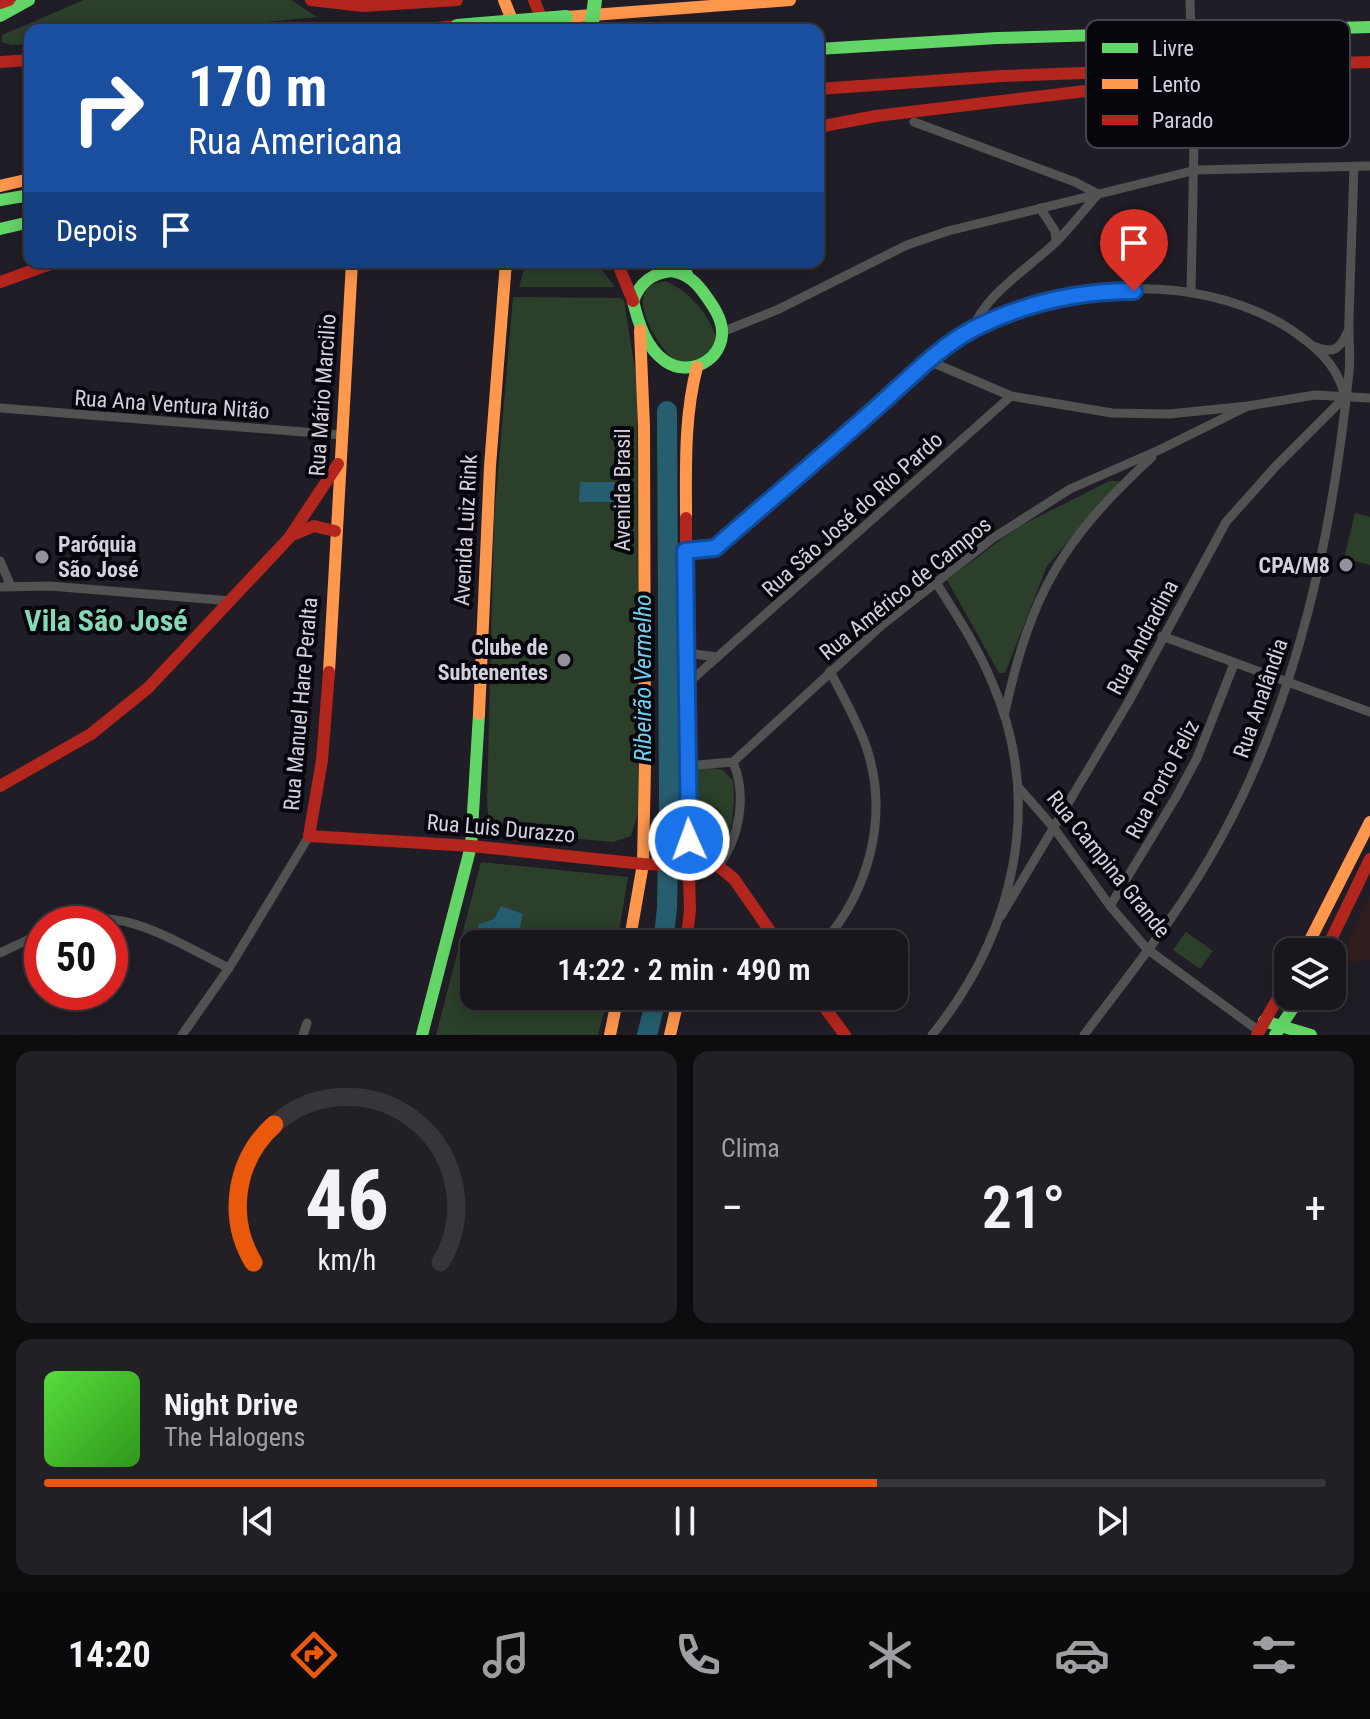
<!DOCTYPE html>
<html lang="pt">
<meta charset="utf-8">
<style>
body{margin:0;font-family:"Roboto Condensed",sans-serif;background:#221f25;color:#f1f3f6;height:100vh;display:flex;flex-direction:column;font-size:30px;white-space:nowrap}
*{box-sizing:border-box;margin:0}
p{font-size:26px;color:#9f9fa3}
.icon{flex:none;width:44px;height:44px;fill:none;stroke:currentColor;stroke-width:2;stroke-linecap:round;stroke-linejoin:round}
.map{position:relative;height:1035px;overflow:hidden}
.sheet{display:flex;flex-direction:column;gap:16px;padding:16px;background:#0e0c0f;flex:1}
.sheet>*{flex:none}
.guide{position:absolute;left:24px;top:24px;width:800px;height:244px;border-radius:16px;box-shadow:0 4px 20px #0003,0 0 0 2px #37353b;background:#1a4fa0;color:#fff;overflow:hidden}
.controls{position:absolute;left:1274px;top:938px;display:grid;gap:16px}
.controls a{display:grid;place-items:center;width:72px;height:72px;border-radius:16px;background:#19161c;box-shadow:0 4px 20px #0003,0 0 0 2px #37353b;font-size:40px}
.speed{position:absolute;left:24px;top:906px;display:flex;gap:16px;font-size:40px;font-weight:700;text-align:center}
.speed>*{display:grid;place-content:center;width:104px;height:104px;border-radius:50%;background:#19161c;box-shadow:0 4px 20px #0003,0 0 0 2px #37353b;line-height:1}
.speed .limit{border:12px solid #d22;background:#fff;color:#111}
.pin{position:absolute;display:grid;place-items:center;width:68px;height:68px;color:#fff;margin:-82px -34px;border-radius:50% 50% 50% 0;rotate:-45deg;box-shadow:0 0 8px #0007}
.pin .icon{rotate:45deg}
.me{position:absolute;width:88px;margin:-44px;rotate:358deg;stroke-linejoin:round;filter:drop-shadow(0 0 6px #0008)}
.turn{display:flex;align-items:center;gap:28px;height:168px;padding:0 32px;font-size:36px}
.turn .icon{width:104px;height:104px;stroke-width:2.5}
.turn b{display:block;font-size:56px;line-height:68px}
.then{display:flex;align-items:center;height:76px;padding:0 32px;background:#0003;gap:16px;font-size:30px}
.big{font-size:60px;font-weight:600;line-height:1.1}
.sheet .card{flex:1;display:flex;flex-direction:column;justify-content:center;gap:12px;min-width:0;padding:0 28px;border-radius:16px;background:#221f25}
.sheet .dial{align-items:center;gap:0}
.dial svg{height:208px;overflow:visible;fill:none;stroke:#37353b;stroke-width:7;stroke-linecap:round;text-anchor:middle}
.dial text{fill:#f1f3f6;stroke:none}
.song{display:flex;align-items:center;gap:24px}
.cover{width:96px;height:96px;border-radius:12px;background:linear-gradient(135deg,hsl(110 70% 55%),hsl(110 70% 35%))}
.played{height:8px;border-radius:4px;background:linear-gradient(90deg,#ea580c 65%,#37353b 65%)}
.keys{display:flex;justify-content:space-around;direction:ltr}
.heat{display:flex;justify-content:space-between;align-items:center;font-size:44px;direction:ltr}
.sheet .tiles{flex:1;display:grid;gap:16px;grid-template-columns:1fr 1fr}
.card:last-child{grid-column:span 2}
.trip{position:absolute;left:460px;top:930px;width:448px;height:80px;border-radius:16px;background:#19161c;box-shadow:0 4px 20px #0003,0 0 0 2px #37353b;font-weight:600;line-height:80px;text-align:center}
.tab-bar{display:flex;height:128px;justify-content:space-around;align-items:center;background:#0a090b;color:#9f9fa3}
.tab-bar .icon{width:56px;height:56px}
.tab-bar .current{color:#ea580c}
.tab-bar b{font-size:36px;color:#f1f3f6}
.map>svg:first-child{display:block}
.education{fill:#2f1e1d}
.green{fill:#2b3f2a}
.water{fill:#265e70}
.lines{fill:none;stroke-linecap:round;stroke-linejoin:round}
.river{stroke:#265e70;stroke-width:20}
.street{stroke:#515252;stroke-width:9}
.fast{stroke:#63d668;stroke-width:12}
.slow{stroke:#ff974d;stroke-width:12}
.jam{stroke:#b3261e;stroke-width:12}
.street-bridge{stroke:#515252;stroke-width:9}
.fast-bridge{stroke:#63d668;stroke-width:14}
.route-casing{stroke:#114b97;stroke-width:20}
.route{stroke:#1a73e8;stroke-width:14}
.poi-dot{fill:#95919c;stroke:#08060d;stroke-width:3}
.labels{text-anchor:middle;stroke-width:8;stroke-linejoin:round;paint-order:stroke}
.street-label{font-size:22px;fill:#d4d0dc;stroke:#08060d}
.poi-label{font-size:22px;font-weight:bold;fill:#d4d0dc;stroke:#08060d;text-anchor:end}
.water-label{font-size:24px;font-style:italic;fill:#70ceed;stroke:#08060d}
.district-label{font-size:30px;font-weight:bold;fill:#84dab4;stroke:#08060d}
.key{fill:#08060d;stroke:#45434b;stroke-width:2}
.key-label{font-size:22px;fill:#d4d0dc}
</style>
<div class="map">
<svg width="1370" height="1035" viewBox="0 0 1370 1035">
<rect width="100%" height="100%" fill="#211d26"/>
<polygon class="education" points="1370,894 1370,960 1338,963"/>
<g class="green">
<polygon points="84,0 291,0 317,17 178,30 30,30 30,44 11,45 2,42 2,35"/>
<polygon points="526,262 596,262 615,287 519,287"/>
<path d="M665,281C688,289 711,317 717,340L702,362L678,364C663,352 632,308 647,289C652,283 659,283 665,281Z"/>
<polygon points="513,297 621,298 624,300 637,383 639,810 631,836 613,842 502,832 489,827 487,801 494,518"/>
<polygon points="1109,481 1120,481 1047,566 1005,673 999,673 947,580 1018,527"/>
<polygon points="1355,513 1370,517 1370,565 1344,558"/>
<path d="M711,768L723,770L733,781C736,808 732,832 721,858L699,860L694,851V782L697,769Z"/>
<polygon points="481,862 628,877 617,944 474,944 474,996 608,996 598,1035 436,1035"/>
<polygon points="1186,932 1213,951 1200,969 1173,950"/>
</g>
<g class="water">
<polygon points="580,482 618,482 618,502 579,502"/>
<polygon points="501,906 523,914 516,944 474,944 474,961 470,960 479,924 494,919"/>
</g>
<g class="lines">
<g class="river">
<polyline points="663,944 667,908 669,798 667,411"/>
<polyline points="647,1035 657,996"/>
</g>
<g class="street">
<polyline points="914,122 1075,182 1098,194"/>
<polyline points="1040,208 1055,231 1056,242"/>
<polyline points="1191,293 1194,142"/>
<path d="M973,329C984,295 1030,267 1056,242C1071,227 1084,210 1098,194"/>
<polyline points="722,332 779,309 907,245 948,231 1196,170 1370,166"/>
<path d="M1316,347C1333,354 1340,349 1347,333"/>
<polyline points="929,361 1011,396 1112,413 1169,414 1248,406 1315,395 1370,398"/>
<polyline points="0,408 342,435"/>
<path d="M685,551L715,548L951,343C1046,282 1191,266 1290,329C1315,346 1336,363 1344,393"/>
<polyline points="0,561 10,584"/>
<polyline points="0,587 50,586 231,601"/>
<polyline points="1162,636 1370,712"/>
<polyline points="687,653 717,657"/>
<polyline points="687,684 1011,396"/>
<path d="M1005,712C1031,593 1062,540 1152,457"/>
<polyline points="733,762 882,625 993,538 1070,489 1159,450 1248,406"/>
<path d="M686,766L733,762C747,795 740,838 718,866"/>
<polyline points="1019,788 1054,828 1110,906 1147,949 1259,1031"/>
<polyline points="1110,906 1176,797 1197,758 1234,664"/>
<polyline points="1001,916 1129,701 1226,522 1275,467 1345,397"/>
<path d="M62,924C121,903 177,943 229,968"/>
<path d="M822,944C869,892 889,817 867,749C858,722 843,697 830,671"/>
<polyline points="0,953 42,933"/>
<polyline points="182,1035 229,968 309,836"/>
<polyline points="303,1035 307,1023"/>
<path d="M932,1035C1014,934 1045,804 992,682C977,646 956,614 935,581"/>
<path d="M1084,1035C1132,971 1184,907 1222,836C1299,694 1333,531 1349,372C1351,354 1348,335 1349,317C1351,267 1352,216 1354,166"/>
</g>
<g class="fast">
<polyline points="0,16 29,0"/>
<polyline points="818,49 997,38 1370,27"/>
<polyline points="0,200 30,195"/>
<polyline points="0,229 30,222"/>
<polyline points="678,262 687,274"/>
<path d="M672,271C688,274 697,283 706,296C713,306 721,317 722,330C724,360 689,378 665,361C646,348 638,322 633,301C640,282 652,273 672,271Z"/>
<polyline points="1264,1021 1311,1035"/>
<polyline points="422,1035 471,846 479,714"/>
<polyline points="1275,1035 1301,996"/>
</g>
<g class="slow">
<polyline points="504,0 516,30"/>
<polyline points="566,17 790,0"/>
<polyline points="0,186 30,179"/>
<path d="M686,518C686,467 684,417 697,367"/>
<polyline points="329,672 352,262"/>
<polyline points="479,714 490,466 506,262"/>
<polyline points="629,944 643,864 645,764 644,427 640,330"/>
<polyline points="1304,952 1370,822"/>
<polyline points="610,1035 618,996"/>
<polyline points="670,1035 679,996"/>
</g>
<g class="jam">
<polyline points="311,0 363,6 457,0"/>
<polyline points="534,0 546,30"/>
<polyline points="0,3 9,0"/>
<polyline points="414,30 457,26"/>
<polyline points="0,62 30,60"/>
<polyline points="818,89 1002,76 1370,62"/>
<polyline points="818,127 876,116 1111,88 1133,73"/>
<polyline points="617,262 633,301"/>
<polyline points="0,282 56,262"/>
<polyline points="686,518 686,766 690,910 686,944"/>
<polyline points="295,534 314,526 335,531"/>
<polyline points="329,672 322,760 309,836 471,846 643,864 718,866 734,879 779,944"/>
<polyline points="0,786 91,734 148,688 289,538 338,464"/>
<polyline points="1325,952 1370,859"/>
<polyline points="816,996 845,1035"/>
<polyline points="1257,1035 1288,980"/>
</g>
<polyline class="street-bridge" points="1190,0 1194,142"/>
<g class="fast-bridge">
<polyline points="457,26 566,17"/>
<polyline points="591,30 595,0"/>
</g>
</g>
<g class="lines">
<g class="route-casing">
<path id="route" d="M689,840L685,551L715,548C769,501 823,455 876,408C907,381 938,347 975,328C1025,303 1079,291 1134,291"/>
</g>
<use href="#route" class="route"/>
</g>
<g class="poi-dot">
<circle cx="42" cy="557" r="8"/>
<circle cx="1346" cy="565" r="8"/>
<circle cx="564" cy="660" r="8"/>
</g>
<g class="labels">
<g class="street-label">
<text transform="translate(322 395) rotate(-86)" y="8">Rua Mário Marcilio</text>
<text transform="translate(172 404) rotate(4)" y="8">Rua Ana Ventura Nitão</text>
<text transform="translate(622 490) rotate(-90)" y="8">Avenida Brasil</text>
<text transform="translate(852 514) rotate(-42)" y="8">Rua São José do Rio Pardo</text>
<text transform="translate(465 530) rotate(-87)" y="8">Avenida Luiz Rink</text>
<text transform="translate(905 588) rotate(-39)" y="8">Rua Américo de Campos</text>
<text transform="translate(1142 637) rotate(-62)" y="8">Rua Andradina</text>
<text transform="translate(1260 698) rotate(-71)" y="8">Rua Analândia</text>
<text transform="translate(300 704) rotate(-85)" y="8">Rua Manuel Hare Peralta</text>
<text transform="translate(1162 779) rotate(-62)" y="8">Rua Porto Feliz</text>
<text transform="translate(501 828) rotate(5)" y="8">Rua Luis Durazzo</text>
<text transform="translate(1109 864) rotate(51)" y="8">Rua Campina Grande</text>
</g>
<g class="poi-label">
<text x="58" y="552" text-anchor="start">Paróquia<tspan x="58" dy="25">São José</tspan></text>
<text x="1330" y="573">CPA/M8</text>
<text x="548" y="655">Clube de<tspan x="548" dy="25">Subtenentes</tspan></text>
</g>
<g class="water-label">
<text transform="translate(643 678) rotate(-90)" y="8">Ribeirão Vermelho</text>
</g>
<g class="district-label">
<text x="106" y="631">Vila São José</text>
</g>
</g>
<rect x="1086" y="20" width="264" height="128" rx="12" class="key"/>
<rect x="1102" y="43" width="36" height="10" fill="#63d668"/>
<rect x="1102" y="79" width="36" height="10" fill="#ff974d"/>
<rect x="1102" y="115" width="36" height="10" fill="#b3261e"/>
<g class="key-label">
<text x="1152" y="56">Livre</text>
<text x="1152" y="92">Lento</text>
<text x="1152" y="128">Parado</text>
</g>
</svg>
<div class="controls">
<a><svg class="icon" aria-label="layers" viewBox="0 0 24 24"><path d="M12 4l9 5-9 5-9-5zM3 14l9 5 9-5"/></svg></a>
</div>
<div class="speed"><div class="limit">50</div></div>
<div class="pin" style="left:1134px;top:291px;background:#d93025"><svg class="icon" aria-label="arrive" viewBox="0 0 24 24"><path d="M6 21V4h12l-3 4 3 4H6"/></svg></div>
<svg class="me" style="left:689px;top:840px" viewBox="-20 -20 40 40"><circle r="17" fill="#1a73e8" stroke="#fff" stroke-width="3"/><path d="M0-11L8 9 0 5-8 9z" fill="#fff"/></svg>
<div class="trip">14:22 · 2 min · 490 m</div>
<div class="guide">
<div class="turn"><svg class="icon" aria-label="right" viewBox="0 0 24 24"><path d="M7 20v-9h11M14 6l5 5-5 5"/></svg><div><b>170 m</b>Rua Americana</div></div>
<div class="then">Depois<svg class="icon" aria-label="arrive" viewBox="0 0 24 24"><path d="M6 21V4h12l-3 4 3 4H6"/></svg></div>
</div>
</div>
<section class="sheet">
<div class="tiles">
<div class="card dial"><svg viewBox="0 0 100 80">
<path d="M14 69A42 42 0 1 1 86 69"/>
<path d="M14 69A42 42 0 0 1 22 16" stroke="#ea580c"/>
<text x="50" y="56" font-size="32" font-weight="700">46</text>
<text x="50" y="72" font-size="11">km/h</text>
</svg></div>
<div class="card"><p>Clima</p>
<div class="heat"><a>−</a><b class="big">21°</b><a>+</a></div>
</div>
<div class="card">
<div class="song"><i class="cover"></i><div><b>Night Drive</b><p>The Halogens</p></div></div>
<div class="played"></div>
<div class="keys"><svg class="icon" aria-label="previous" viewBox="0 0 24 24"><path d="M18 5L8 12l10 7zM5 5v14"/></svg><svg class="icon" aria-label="pause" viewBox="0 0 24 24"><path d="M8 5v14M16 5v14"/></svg><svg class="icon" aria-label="next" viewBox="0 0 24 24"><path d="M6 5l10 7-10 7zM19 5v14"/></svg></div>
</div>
</div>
</section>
<nav class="tab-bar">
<b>14:20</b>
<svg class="icon current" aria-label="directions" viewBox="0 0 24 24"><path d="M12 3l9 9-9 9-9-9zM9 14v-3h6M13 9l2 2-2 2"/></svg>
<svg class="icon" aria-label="music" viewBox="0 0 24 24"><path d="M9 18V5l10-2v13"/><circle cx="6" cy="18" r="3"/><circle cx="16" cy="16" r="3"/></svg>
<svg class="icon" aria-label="phone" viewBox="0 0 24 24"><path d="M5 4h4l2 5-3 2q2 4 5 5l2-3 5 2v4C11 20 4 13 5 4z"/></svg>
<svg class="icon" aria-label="climate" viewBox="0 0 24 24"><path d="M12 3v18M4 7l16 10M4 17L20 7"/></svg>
<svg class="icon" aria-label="car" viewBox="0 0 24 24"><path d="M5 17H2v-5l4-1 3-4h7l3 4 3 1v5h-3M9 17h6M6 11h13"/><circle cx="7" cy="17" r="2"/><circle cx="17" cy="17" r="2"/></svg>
<svg class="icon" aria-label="filters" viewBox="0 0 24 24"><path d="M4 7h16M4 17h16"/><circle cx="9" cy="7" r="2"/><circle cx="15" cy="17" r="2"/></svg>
</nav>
